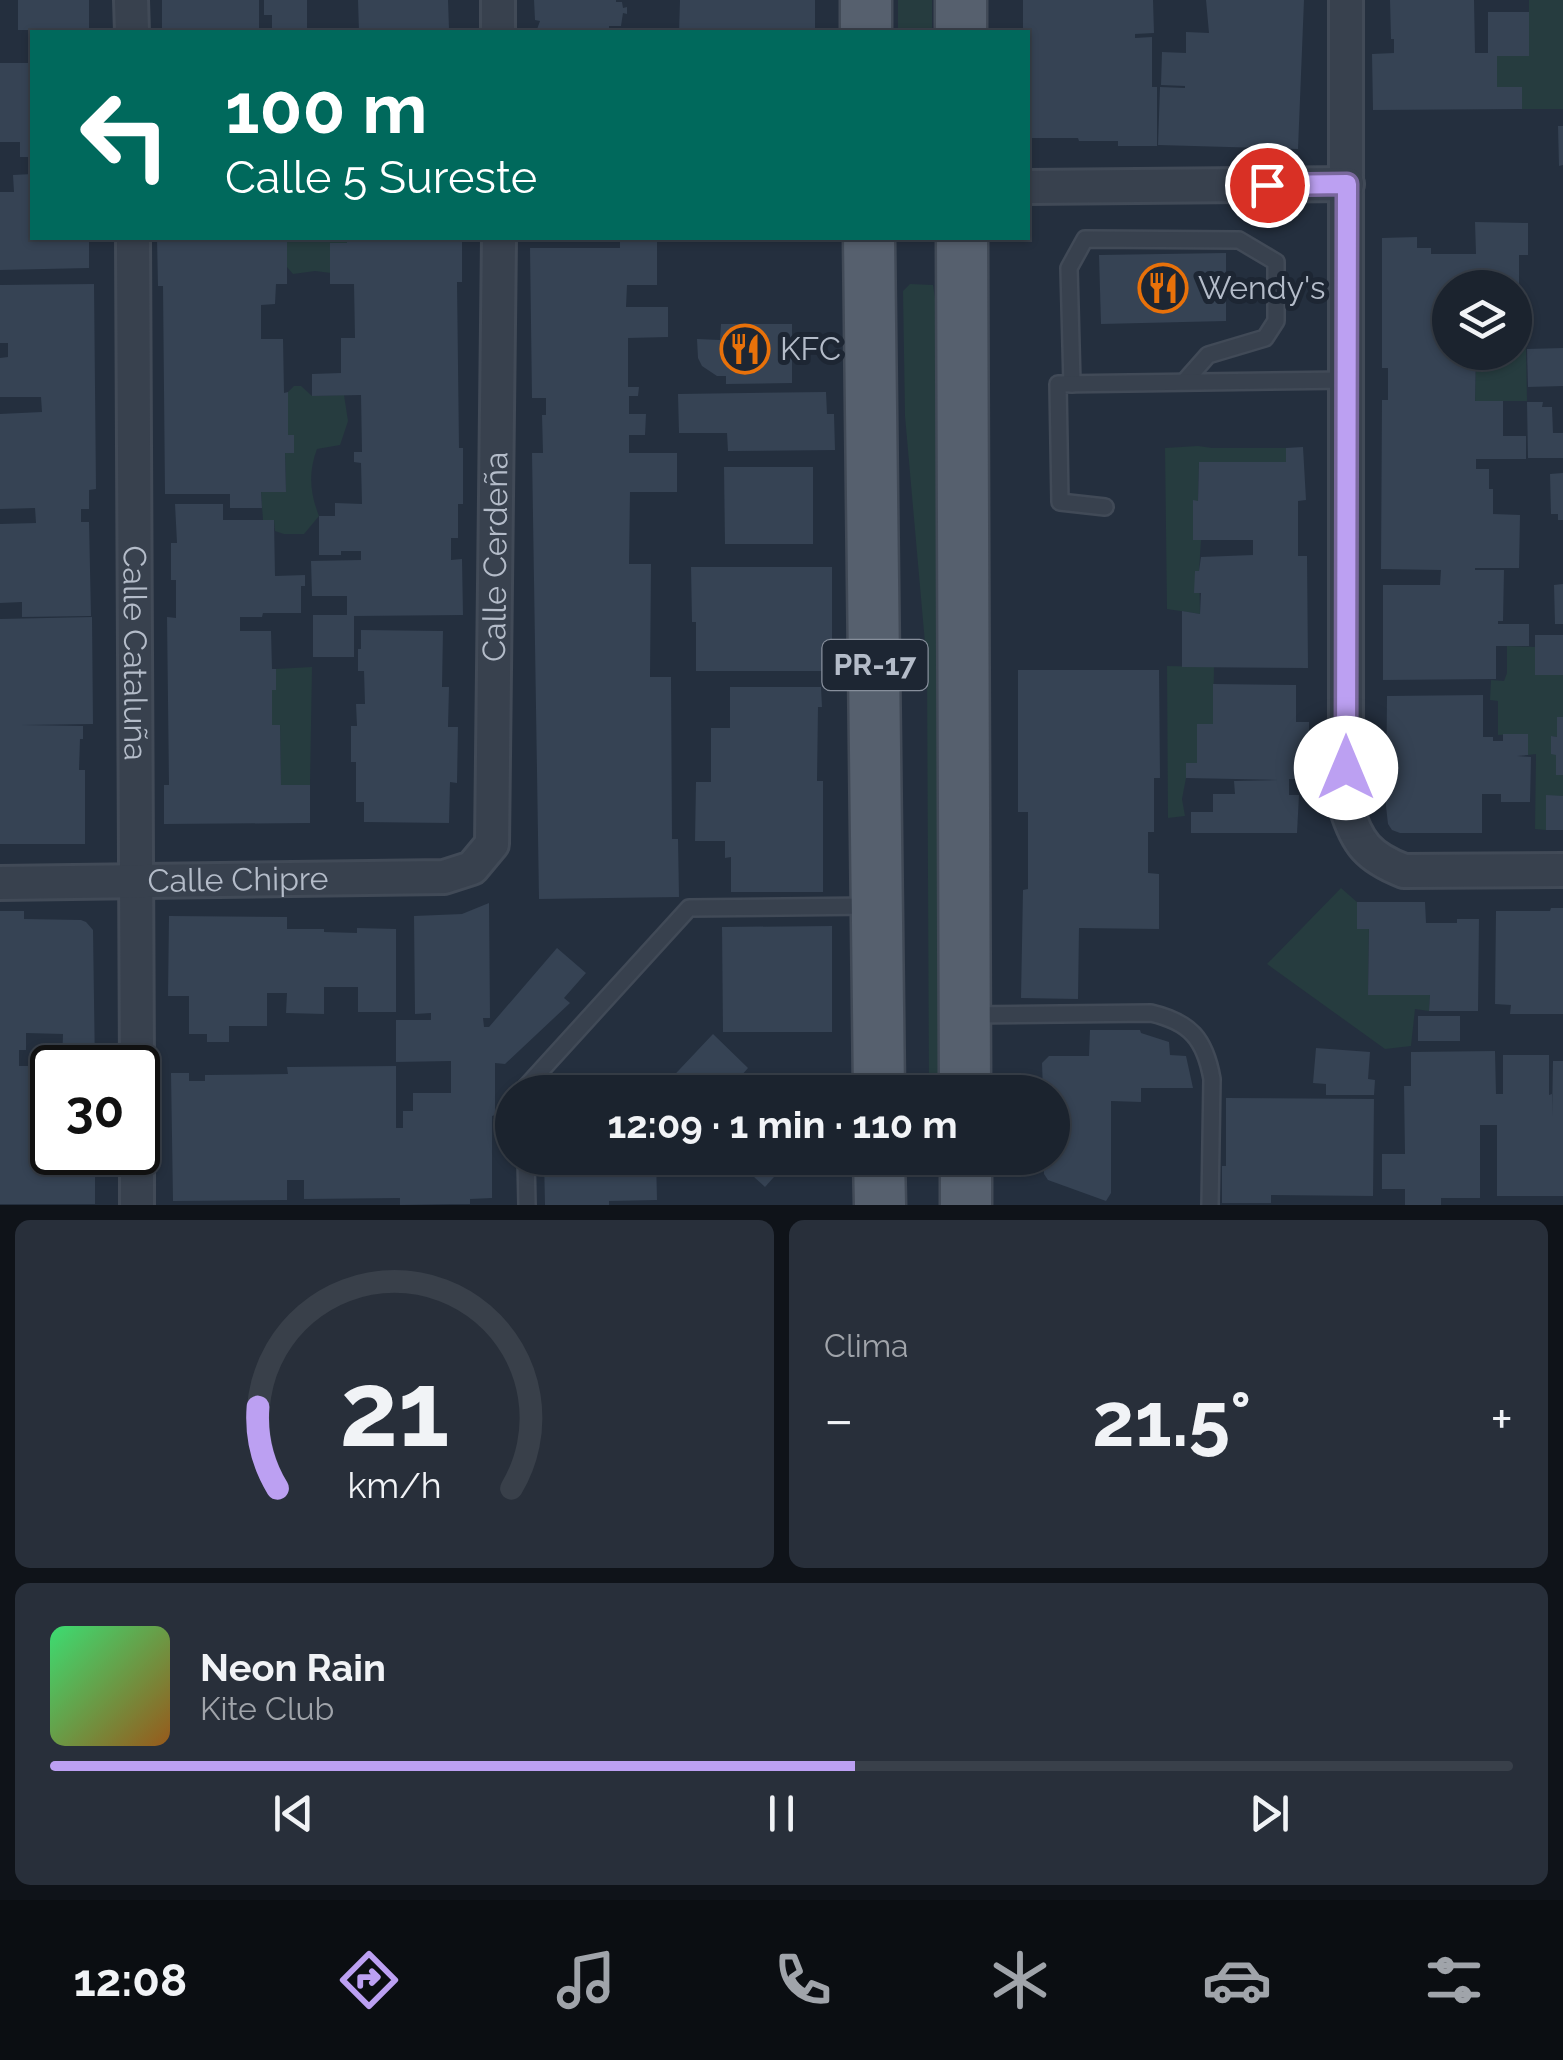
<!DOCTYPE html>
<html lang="es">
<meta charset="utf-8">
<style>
body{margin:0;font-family:Raleway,sans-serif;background:#282f3a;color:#f1f3f6;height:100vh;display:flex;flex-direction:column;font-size:38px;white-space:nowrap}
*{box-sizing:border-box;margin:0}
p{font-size:32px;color:#a0a4aa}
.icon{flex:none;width:55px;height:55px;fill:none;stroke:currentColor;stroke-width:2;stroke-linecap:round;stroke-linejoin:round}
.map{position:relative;height:1205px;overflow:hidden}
.sheet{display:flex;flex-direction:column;gap:15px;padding:15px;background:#0f1319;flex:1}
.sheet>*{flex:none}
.hud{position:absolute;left:30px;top:30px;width:1000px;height:210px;border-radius:0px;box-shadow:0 2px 8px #0004,0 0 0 2px #39404a;background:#00695c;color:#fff;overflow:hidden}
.controls{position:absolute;left:1432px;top:270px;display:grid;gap:20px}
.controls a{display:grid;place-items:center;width:100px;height:100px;border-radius:50%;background:#1b232e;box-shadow:0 2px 8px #0004,0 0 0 2px #39404a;font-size:50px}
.speed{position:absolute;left:30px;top:1045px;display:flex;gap:20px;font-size:50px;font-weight:700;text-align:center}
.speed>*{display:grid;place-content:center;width:130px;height:130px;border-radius:50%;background:#1b232e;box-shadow:0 2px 8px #0004,0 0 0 2px #39404a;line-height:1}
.speed .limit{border:5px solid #111;border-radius:15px;background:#fff;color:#111}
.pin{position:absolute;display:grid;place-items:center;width:85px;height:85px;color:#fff;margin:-42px;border:5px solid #fff;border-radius:50%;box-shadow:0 2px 10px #0007}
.me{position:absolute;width:110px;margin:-55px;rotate:0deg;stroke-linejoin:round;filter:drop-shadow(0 0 8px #0008)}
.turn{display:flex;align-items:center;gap:35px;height:210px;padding:0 30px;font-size:45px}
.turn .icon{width:130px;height:130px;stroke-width:2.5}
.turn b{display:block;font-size:70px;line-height:85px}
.big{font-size:75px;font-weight:700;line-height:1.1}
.sheet .card{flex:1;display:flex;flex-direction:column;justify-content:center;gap:15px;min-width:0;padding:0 35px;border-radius:15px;background:#282f3a}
.sheet .dial{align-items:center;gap:0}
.dial svg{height:260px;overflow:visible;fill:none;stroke:#39404a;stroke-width:7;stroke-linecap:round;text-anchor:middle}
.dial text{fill:#f1f3f6;stroke:none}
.song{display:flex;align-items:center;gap:30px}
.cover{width:120px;height:120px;border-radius:15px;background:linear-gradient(135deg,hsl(140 70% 55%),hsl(30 70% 35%))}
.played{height:10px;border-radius:5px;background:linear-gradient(90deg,#bca0f2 55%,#39404a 55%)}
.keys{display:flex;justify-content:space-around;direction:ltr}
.heat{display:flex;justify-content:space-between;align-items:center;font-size:55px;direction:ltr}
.sheet .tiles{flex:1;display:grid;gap:15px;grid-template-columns:1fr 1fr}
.card:last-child{grid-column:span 2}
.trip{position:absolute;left:495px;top:1075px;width:575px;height:100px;border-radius:50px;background:#1b232e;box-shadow:0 2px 8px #0004,0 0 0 2px #39404a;font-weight:700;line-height:100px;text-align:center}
.tab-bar{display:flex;height:160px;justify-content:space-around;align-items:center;background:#0b0e12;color:#a0a4aa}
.tab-bar .icon{width:70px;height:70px}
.tab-bar .active{color:#bca0f2}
.tab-bar b{font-size:45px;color:#f1f3f6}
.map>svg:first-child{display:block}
.green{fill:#263c3f}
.building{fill:#364354;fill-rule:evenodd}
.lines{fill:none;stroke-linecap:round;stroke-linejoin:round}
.service-casing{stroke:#414a57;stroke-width:20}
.minor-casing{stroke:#414a57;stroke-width:38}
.primary-casing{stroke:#414a57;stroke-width:55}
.service{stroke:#38414e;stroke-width:15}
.minor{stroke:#38414e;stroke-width:32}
.primary{stroke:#56606e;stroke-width:50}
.route-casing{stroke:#7a689d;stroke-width:25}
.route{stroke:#bca0f2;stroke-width:18}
.labels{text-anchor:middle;stroke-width:10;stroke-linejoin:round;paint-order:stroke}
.shield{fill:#1d2633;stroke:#878f9c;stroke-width:2.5}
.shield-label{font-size:30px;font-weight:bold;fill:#b4bcc9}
.poi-label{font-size:32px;fill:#b4bcc9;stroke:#1d2633;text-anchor:start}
.street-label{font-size:32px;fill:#b4bcc9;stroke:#1d2633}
</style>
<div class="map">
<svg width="1563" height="1205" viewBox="0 0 1563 1205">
<rect width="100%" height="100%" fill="#242f3e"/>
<g class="green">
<rect x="898" y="0" width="34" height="32"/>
<polygon points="1529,0 1563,0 1563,109 1522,109 1522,87 1497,87 1497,56 1529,55"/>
<polygon points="269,238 347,238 347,243 330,244 331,273 315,271 293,274 287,267 287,238"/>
<polygon points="910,284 933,285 937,311 943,1092 929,1092 927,666 905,416 903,291"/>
<polygon points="1515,348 1526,348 1527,401 1475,401 1476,353 1515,352"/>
<path d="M294,386H301L312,396L344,395L348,421L340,445L317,449C308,473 310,493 319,516L304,534H284L275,531L274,520H263L261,492L286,491L285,453L294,452V436L288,435V392Z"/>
<polygon points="1198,446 1212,448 1286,448 1286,462 1199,463 1198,501 1193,501 1193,539 1201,540 1199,571 1200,614 1167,609 1165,448"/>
<polygon points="1507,646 1535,647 1535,675 1563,675 1563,717 1557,717 1557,737 1552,736 1556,755 1556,774 1563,775 1563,796 1546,796 1546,830 1535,829 1536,754 1528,755 1527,734 1498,735 1498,701 1490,700 1491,680 1504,681 1507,673"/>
<polygon points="1167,666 1214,667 1213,724 1197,725 1197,763 1186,778 1182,799 1185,816 1168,818"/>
<polygon points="312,667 310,785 281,785 280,726 272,725 272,690 276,689 276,669"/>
<polygon points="1341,888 1357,902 1357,929 1369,929 1368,995 1430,995 1429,1011 1415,1009 1411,1046 1385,1049 1267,964"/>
</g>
<g class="building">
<rect x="18" y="0" width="71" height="30"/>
<polygon points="162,0 259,0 259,30 172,32 172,29 162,29"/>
<polygon points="264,0 307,0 307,32 272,32 272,15 264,15"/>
<polygon points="358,0 448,0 449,29 444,29 444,32 359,32"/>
<polygon points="534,0 616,0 616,2 622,2 623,8 627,7 627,14 623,13 621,26 609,26 609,32 536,32 540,21 535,20"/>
<polygon points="680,0 815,0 815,32 679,32"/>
<polygon points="1023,0 1153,0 1154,33 1135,34 1135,38 1152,37 1152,87 1157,87 1157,146 1118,146 1118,141 1079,141 1078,138 1028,138 1028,32 1023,32"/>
<polygon points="1206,0 1304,0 1298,149 1158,145 1160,87 1185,88 1185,86 1161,85 1162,52 1186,53 1186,32 1209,33"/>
<polygon points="1390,0 1474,0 1475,53 1488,53 1488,12 1529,12 1529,56 1497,56 1497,87 1522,87 1522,109 1373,110 1372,54 1394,53 1394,39 1391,39"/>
<polygon points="0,63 32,63 32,157 20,157 20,142 0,142"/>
<polygon points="1558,126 1563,126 1563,165 1559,166"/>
<polygon points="32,174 32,238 89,238 89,268 0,270 0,192 14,192 13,175"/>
<polygon points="1475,222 1528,223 1528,255 1519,255 1519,290 1515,290 1515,288 1450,288 1450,352 1476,352 1475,401 1503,401 1503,436 1526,436 1526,459 1476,459 1476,469 1489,469 1489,489 1493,489 1493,514 1520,515 1519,568 1475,568 1475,570 1504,570 1503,621 1498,621 1498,624 1529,624 1529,646 1496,646 1496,679 1383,680 1383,585 1440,585 1441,570 1381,569 1382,400 1388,400 1388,368 1382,368 1382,238 1417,237 1417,248 1431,248 1431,254 1476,254"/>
<polygon points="157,238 287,238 287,284 276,284 275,304 261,305 261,339 283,339 284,393 288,392 288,435 294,435 294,453 285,453 286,492 261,492 262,508 230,508 230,494 165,494 163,286 158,286"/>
<polygon points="347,238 462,238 462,282 457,282 459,448 463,448 463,504 458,504 458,538 451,538 451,560 462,559 463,615 354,616 354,657 313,657 313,615 347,615 347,596 312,596 311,561 361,560 361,551 341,551 341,555 319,555 319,516 335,516 335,503 362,504 361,463 354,462 354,452 362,452 361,395 312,396 312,374 341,373 341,338 355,338 354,284 330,284 330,243 347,243"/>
<polygon points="620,238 657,238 657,285 627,285 626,307 668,307 668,337 628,338 628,387 639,387 638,396 629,396 629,414 646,414 645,435 629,435 629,453 677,453 677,492 630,492 629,564 651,564 650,677 671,677 672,839 678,839 679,897 539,899 532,453 543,453 542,415 546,415 546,398 532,398 530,248 620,248"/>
<polygon points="1226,253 1226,321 1101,324 1099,255"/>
<polygon points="94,284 96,489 89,490 89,509 81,509 81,522 89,522 91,616 22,617 22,602 0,603 0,524 36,523 35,508 0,509 0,414 42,412 41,397 0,397 0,358 8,357 8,343 0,343 0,285"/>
<polygon points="721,324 792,324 792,383 726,384 726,376 717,376 702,366 698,358 697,339 720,340"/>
<polygon points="1563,348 1563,386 1528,387 1527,349"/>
<polygon points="826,392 827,414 834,414 835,450 728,451 727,433 679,433 678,394"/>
<polygon points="1527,402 1543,402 1542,407 1552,407 1553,433 1563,433 1563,458 1528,458"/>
<polygon points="1303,447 1306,500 1298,501 1298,556 1307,556 1308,668 1182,667 1182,611 1200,614 1201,593 1194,593 1195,571 1199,571 1201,557 1253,555 1253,540 1193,540 1193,500 1198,501 1199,462 1286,462 1286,448"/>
<polygon points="724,467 813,467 813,544 725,544"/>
<polygon points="1563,473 1563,520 1558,520 1558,514 1551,514 1550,474"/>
<polygon points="175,504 223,504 223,520 274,520 275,576 305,575 305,586 301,586 301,613 263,613 262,617 240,617 240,631 271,631 272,669 276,669 276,690 272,690 272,725 280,725 281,785 310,785 310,823 164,824 164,785 169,785 167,617 176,618 176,580 171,580 171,543 177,543"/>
<polygon points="691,567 832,567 832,671 696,671 696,622 692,622"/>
<polygon points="1563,584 1563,624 1555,624 1554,585"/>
<polygon points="92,617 93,724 22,725 83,726 83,739 80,739 79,770 85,770 85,844 0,844 0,619"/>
<polygon points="361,630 443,631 442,687 449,687 448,727 458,727 457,783 450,782 449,823 364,822 364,802 356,802 356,762 351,762 351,726 357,726 356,704 365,704 364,671 358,671 358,649 361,649"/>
<rect x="1535" y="635" width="28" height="40"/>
<polygon points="1018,670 1159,670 1160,778 1154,778 1154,832 1148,832 1148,873 1159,874 1159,929 1079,928 1078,999 1021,998 1023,890 1028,889 1028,812 1018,812"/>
<polygon points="1213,684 1296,685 1296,722 1309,722 1309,779 1289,779 1289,795 1299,795 1297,833 1191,833 1191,812 1213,812 1213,794 1235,794 1234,781 1278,780 1186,778 1186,763 1197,763 1197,724 1213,724"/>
<polygon points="730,687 821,687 822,707 818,707 817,781 823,781 823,892 731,892 731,857 725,858 725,841 695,841 696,782 711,782 711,728 730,728"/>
<polygon points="1483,695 1483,737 1493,737 1493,741 1503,741 1503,734 1528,734 1528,755 1517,756 1531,757 1530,802 1501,802 1501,794 1482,794 1482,833 1400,833 1392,830 1388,824 1386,806 1387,696"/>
<polygon points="1557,717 1563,717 1563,775 1556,775 1556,755 1551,754 1551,736 1557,737"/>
<polygon points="1546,795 1563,796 1563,830 1546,830"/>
<polygon points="1357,902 1425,902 1426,923 1457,923 1457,919 1479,919 1478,1011 1429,1011 1430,995 1368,995 1369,929 1357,929"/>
<polygon points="489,903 490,1018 483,1018 484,1027 489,1027 557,948 586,973 564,998 570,1003 505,1064 495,1063 495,1115 492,1116 492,1198 470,1199 470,1204 453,1204 400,1205 400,1198 304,1199 304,1180 287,1180 287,1200 173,1201 171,1073 189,1073 189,1081 205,1081 205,1075 288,1074 287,1067 396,1066 396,1128 403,1128 403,1111 413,1111 413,1093 451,1093 451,1061 396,1062 396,1020 431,1020 431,1013 415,1014 414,916 462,914"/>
<polygon points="1551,908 1563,908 1563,1014 1510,1014 1511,1005 1495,1004 1496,911 1550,911"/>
<path d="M0,911H24V919L81,920L86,922L93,930L95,1068H52V1152H95V1204H0ZM26,1033L63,1034L62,1062L47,1061V1066H19V1050H26Z"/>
<polygon points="169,916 287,917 287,929 324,929 324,932 357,933 357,928 396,929 396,1012 358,1012 358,987 324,987 324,1014 286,1013 287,993 267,993 267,1026 229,1026 229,1042 207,1042 207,1034 189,1034 189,996 168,996"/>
<polygon points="832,926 832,1032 723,1032 722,927"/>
<rect x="1418" y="1016" width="42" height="25"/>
<polygon points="1090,1030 1140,1030 1141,1033 1169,1042 1170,1055 1186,1056 1193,1088 1141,1088 1141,1102 1111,1101 1111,1193 1106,1201 1048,1180 1044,1174 1044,1158 1052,1158 1052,1092 1043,1092 1042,1063 1049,1056 1089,1056"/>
<polygon points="713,1034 748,1068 741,1076 759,1092 664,1092 661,1090 663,1087"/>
<polygon points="1316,1048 1370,1052 1368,1079 1375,1080 1374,1095 1326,1095 1326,1084 1313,1083"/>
<polygon points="1495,1051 1496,1094 1503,1094 1503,1055 1549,1055 1549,1095 1552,1094 1552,1116 1553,1061 1563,1061 1563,1196 1497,1196 1497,1125 1480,1125 1480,1198 1441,1198 1441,1205 1405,1205 1405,1189 1382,1189 1382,1154 1405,1154 1404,1086 1411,1086 1411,1052"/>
<polygon points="655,1087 656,1092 543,1092 543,1088"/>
<polygon points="1226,1098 1374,1099 1373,1196 1271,1195 1271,1203 1222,1203 1222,1166 1226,1166"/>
<polygon points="544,1158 656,1158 657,1200 609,1201 609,1205 545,1205"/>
<polygon points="733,1158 791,1158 765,1187"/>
</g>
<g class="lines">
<g class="service-casing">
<g id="service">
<polyline points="1072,384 1069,268 1085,239 1239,240 1276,262 1276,321 1265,338 1208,355 1185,381"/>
<polyline points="1105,507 1060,502 1058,384 1347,380"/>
<path d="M969,1015L1151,1013C1190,1022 1205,1039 1212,1079L1210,1205"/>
<polyline points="525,1092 525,1088 689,908 872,906"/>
<polyline points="526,1158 527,1205"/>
</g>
</g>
<g class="minor-casing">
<g id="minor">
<polyline points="131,0 132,32"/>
<polyline points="498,0 498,32"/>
<path d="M1346,0V807C1357,843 1368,857 1404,871L1563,870"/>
<polyline points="1028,187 1347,184"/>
<path id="s1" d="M133,238L137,1068"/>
<path id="s2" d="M0,883L444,877L472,868L492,844L499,238"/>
<polyline points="137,1205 137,1152"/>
</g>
</g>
<g class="primary-casing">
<g id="primary">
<polyline points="866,0 866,32"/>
<polyline points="961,0 961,32"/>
<polyline points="869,238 879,1092"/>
<polyline points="962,238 965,1092"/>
<polyline points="879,1158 880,1205"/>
<polyline points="966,1158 966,1205"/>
</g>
</g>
<use href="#service" class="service"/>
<use href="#minor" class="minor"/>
<use href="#primary" class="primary"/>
</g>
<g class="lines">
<g class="route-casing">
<polyline id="route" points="1267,185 1347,184 1346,768"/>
</g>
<use href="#route" class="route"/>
</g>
<defs>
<g id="restaurant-ring" transform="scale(2.5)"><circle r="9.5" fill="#1d2633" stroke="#e8710a" stroke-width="1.5"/><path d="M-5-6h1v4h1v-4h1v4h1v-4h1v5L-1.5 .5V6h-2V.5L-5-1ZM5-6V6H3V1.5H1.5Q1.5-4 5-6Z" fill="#e8710a"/></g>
</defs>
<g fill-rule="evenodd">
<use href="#restaurant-ring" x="1163" y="288"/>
<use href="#restaurant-ring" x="745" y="349"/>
</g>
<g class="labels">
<rect class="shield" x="822.5" y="640" width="105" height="50" rx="8"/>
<g class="shield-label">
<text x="875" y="675">PR-17</text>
</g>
<g class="poi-label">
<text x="1198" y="299">Wendy's</text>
<text x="780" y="360">KFC</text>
</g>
<g class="street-label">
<text dy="11" stroke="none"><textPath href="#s2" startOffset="792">Calle Cerdeña</textPath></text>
<text dy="11" stroke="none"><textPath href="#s1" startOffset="415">Calle Cataluña</textPath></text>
<text dy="11" stroke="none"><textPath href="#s2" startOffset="238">Calle Chipre</textPath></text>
</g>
</g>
</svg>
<div class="controls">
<a><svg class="icon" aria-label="layers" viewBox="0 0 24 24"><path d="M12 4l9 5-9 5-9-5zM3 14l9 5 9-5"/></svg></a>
</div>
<div class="speed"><div class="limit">30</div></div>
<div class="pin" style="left:1267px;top:185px;background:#d93025"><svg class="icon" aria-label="arrive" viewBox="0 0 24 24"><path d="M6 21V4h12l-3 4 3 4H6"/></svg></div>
<svg class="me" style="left:1346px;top:768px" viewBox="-20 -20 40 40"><circle r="19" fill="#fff"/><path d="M0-13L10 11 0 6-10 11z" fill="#bca0f2"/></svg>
<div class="trip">12:09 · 1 min · 110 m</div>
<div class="hud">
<div class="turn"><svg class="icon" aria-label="left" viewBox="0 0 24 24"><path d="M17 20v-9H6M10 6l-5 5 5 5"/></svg><div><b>100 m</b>Calle 5 Sureste</div></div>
</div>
</div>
<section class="sheet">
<div class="tiles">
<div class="card dial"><svg viewBox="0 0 100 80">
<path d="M14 69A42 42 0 1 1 86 69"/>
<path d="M14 69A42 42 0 0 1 8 44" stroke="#bca0f2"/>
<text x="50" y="56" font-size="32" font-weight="700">21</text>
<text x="50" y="72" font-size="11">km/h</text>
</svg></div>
<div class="card"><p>Clima</p>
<div class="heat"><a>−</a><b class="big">21.5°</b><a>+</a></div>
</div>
<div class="card">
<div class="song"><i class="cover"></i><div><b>Neon Rain</b><p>Kite Club</p></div></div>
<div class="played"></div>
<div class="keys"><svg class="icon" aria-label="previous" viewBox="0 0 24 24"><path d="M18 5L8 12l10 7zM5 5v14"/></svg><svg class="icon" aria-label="pause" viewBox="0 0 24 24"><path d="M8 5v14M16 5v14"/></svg><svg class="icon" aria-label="next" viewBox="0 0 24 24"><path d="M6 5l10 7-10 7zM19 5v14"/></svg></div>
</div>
</div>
</section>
<nav class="tab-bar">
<b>12:08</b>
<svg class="icon active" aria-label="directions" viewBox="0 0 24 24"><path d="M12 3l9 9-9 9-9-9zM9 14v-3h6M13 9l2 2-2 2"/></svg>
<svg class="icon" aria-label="music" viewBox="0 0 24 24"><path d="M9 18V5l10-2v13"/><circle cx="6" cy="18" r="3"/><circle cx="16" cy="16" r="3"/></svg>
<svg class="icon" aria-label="phone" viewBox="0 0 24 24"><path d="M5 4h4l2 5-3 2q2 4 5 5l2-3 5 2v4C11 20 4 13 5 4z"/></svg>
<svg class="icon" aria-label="climate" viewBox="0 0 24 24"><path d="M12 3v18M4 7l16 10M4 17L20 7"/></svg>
<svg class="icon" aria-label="car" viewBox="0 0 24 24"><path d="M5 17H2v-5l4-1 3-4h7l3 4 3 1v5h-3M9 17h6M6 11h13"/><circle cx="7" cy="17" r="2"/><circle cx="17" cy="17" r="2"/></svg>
<svg class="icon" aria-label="filters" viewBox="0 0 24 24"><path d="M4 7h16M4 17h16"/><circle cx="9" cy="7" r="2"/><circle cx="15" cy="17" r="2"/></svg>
</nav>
